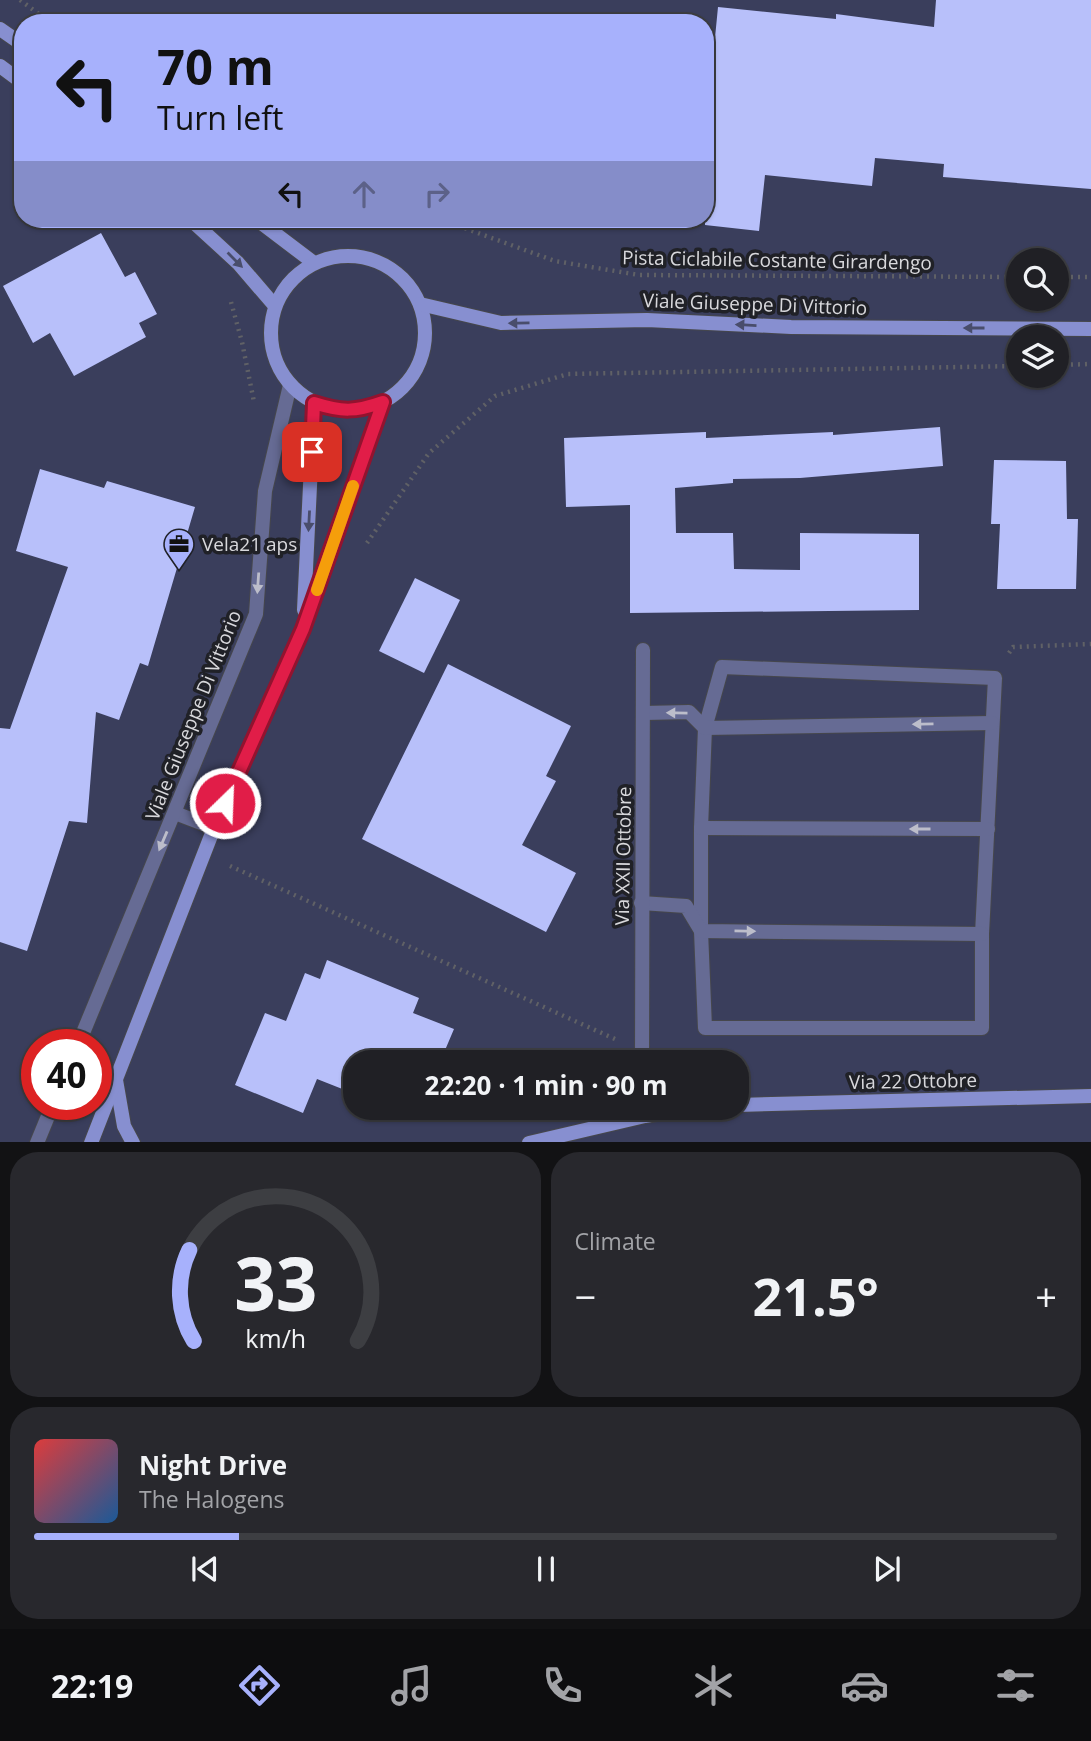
<!DOCTYPE html>
<meta charset="utf-8">
<style>
body{margin:0;font-family:"Open Sans",sans-serif;background:#28282d;color:#f1f3f6;height:100vh;display:flex;flex-direction:column;font-size:26px;white-space:nowrap}
*{box-sizing:border-box;margin:0}
p{font-size:23px;color:#a2a3a7}
.icon{flex:none;width:38px;height:38px;fill:none;stroke:currentColor;stroke-width:2;stroke-linecap:round;stroke-linejoin:round}
.map{position:relative;height:1142px;overflow:hidden}
.panel{display:flex;flex-direction:column;gap:10px;padding:10px;background:#121214;flex:1}
.panel>*{flex:none}
.top-card{position:absolute;left:14px;top:14px;width:700px;height:214px;border-radius:28px;box-shadow:0 2px 5px #0004,0 0 0 2px #3d3e42;background:#a7b1fc;color:#111;overflow:hidden}
.buttons{position:absolute;left:1006px;top:248px;display:grid;gap:14px}
.buttons a{display:grid;place-items:center;width:63px;height:63px;border-radius:50%;background:#202025;box-shadow:0 2px 5px #0004,0 0 0 2px #3d3e42;font-size:35px}
.speed{position:absolute;left:21px;top:1029px;display:flex;gap:14px;font-size:35px;font-weight:700;text-align:center}
.speed>*{display:grid;place-content:center;width:91px;height:91px;border-radius:50%;background:#202025;box-shadow:0 2px 5px #0004,0 0 0 2px #3d3e42;line-height:1}
.speed .limit{border:10px solid #d22;background:#fff;color:#111}
.pin{position:absolute;display:grid;place-items:center;width:60px;height:60px;color:#fff;margin:-30px;border-radius:14px;box-shadow:0 4px 10px #0006}
.me{position:absolute;width:77px;margin:-38px;rotate:24deg;stroke-linejoin:round;filter:drop-shadow(0 0 5px #0008)}
.turn{display:flex;align-items:center;gap:24px;height:147px;padding:0 28px;font-size:32px}
.turn .icon{width:91px;height:91px;stroke-width:2.5}
.turn b{display:block;font-size:49px;line-height:60px}
.lanes{display:flex;align-items:center;height:66px;padding:0 28px;background:#0003;justify-content:center;gap:35px;direction:ltr}
.lanes .off{opacity:.35}
.big{font-size:52px;font-weight:700;line-height:1.1}
.panel .tile{flex:1;display:flex;flex-direction:column;justify-content:center;gap:10px;min-width:0;padding:0 24px;border-radius:28px;background:#28282d}
.panel .dial{align-items:center;gap:0}
.dial svg{height:182px;overflow:visible;fill:none;stroke:#3d3e42;stroke-width:7;stroke-linecap:round;text-anchor:middle}
.dial text{fill:#f1f3f6;stroke:none}
.song{display:flex;align-items:center;gap:21px}
.cover{width:84px;height:84px;border-radius:10px;background:linear-gradient(135deg,hsl(0 70% 55%),hsl(210 70% 35%))}
.played{height:7px;border-radius:4px;background:linear-gradient(90deg,#a7b1fc 20%,#3d3e42 20%)}
.keys{display:flex;justify-content:space-around;direction:ltr}
.heat{display:flex;justify-content:space-between;align-items:center;font-size:38px;direction:ltr}
.panel .tiles{flex:1;display:grid;gap:10px;grid-template-columns:1fr 1fr}
.tile:last-child{grid-column:span 2}
.trip{position:absolute;left:343px;top:1050px;width:406px;height:70px;border-radius:28px;background:#202025;box-shadow:0 2px 5px #0004,0 0 0 2px #3d3e42;font-weight:700;line-height:70px;text-align:center}
.tab-bar{display:flex;height:112px;justify-content:space-around;align-items:center;background:#0d0d0f;color:#a2a3a7}
.tab-bar .icon{width:49px;height:49px}
.tab-bar .active{color:#a7b1fc}
.tab-bar b{font-size:32px;color:#f1f3f6}
.map>svg:first-child{display:block}
.green{fill:#3a3e5c;fill-rule:evenodd}
.building{fill:#b8c0fa}
.lines{fill:none;stroke-linecap:round;stroke-linejoin:round}
.lane-casing{stroke:#46474c;stroke-width:16}
.street-casing{stroke:#46474c;stroke-width:16}
.secondary-casing{stroke:#46474c;stroke-width:16}
.path{stroke:#606166;stroke-width:4.5;stroke-dasharray:2 5;stroke-linecap:butt}
.lane{stroke:#666b94;stroke-width:14}
.street{stroke:#666b94;stroke-width:14}
.secondary{stroke:#878fd0;stroke-width:14}
.oneway{fill:#494d6b}
.oneway2{fill:#bcbdca}
.route-casing{stroke:#92132f;stroke-width:18}
.route{stroke:#e11d48;stroke-width:12}
.slow{stroke:#f59e0b;stroke-width:12}
.labels{text-anchor:middle;stroke-width:7;stroke-linejoin:round;paint-order:stroke}
.street-label{font-size:19px;fill:#d8d8dc;stroke:#202127}
.poi-label{font-size:19px;fill:#d8d8dc;stroke:#202127;text-anchor:start}
</style>
<div class="map">
<svg width="1091" height="1143" viewBox="0 0 1091 1143">
<rect width="100%" height="100%" fill="#2a2b31"/>
<path class="green" d="M0,0H1091V1142L0,1143ZM23,23H705V219H23ZM1018,261H1057V299H1018ZM1018,338H1057V376H1018ZM37,1045H96V1104H37ZM355,1062H737V1108H355Z"/>
<g class="building">
<polygon points="936,0 1091,0 1091,189 943,177 944,164 875,158 872,186 765,175 759,231 705,225 705,140 718,7 836,19 836,14 934,27"/>
<polygon points="101,233 125,277 135,272 157,314 139,323 146,337 74,376 50,333 33,343 3,286"/>
<polygon points="940,427 943,466 800,478 733,479 733,483 675,488 676,533 733,533 734,569 800,570 800,533 919,534 919,610 630,613 630,505 566,507 564,438 706,432 706,438 833,432 833,435"/>
<polygon points="994,460 1066,461 1067,519 1078,519 1076,589 997,589 1000,524 991,524"/>
<polygon points="40,469 104,488 107,481 195,507 148,666 140,663 119,720 96,712 87,823 69,821 27,951 0,942 0,728 10,729 68,567 16,551"/>
<polygon points="415,578 460,600 424,673 379,651"/>
<polygon points="448,664 571,726 546,776 556,781 522,845 576,873 546,932 362,839"/>
<polygon points="327,960 419,998 413,1013 454,1029 440,1062 355,1062 355,1094 317,1079 303,1113 235,1085 265,1013 286,1021 305,973 320,979"/>
</g>
<g class="lines">
<g class="lane-casing">
<g id="lane">
<polygon points="722,667 995,678 982,934 982,1028 705,1028 701,931 701,828 705,728"/>
<polyline points="644,713 689,712 705,728 992,723"/>
<polyline points="175,813 214,828"/>
<polyline points="701,828 988,829"/>
<polyline points="641,903 686,906 701,931 982,934"/>
</g>
</g>
<g class="street-casing">
<g id="street">
<polyline points="78,1045 256,614 265,491 290,385"/>
<polyline points="642,1062 643,650"/>
<polyline points="37,1143 53,1104"/>
</g>
</g>
<g class="secondary-casing">
<g id="secondary">
<polyline points="0,29 23,45"/>
<polyline points="0,66 23,83"/>
<polyline points="190,219 238,263 275,306"/>
<polyline points="256,219 314,263"/>
<circle cx="348" cy="333" r="77"/>
<polyline points="420,304 501,323 647,320 791,327 1091,329"/>
<polyline points="304,610 314,403"/>
<polyline points="116,1080 124,1126 133,1143"/>
<polyline points="737,1105 1091,1096"/>
<polyline points="91,1143 214,828 303,629 383,403"/>
<polyline points="529,1143 645,1116 690,1108"/>
</g>
</g>
<g class="path">
<polyline points="20,0 51,23"/>
<polyline points="324,219 334,226 368,219"/>
<polyline points="417,219 456,225 555,261 639,275 1018,277"/>
<polyline points="1057,277 1091,277"/>
<polyline points="231,302 242,342 254,402"/>
<polyline points="1057,365 1091,364"/>
<polyline points="367,543 429,453 495,396 568,374 1018,366"/>
<polyline points="1009,653 1013,647 1091,644"/>
<polyline points="230,866 615,1039"/>
</g>
<use href="#lane" class="lane"/>
<use href="#street" class="street"/>
<use href="#secondary" class="secondary"/>
</g>
<defs><path id="oneway-solid" d="M-6-.8H1V-3.2L6.5 0L1 3.2V.8H-6Z" transform="scale(1.75)"/></defs>
<g class="oneway">
<use href="#oneway-solid" transform="translate(235 260) rotate(45)"/>
<use href="#oneway-solid" transform="translate(519 323) rotate(179)"/>
<use href="#oneway-solid" transform="translate(746 325) rotate(-177)"/>
<use href="#oneway-solid" transform="translate(974 328) rotate(-180)"/>
<use href="#oneway-solid" transform="translate(309 521) rotate(93)"/>
</g>
<g class="oneway2">
<use href="#oneway-solid" transform="translate(258 583) rotate(94)"/>
<use href="#oneway-solid" transform="translate(677 713) rotate(-179)"/>
<use href="#oneway-solid" transform="translate(923 724) rotate(179)"/>
<use href="#oneway-solid" transform="translate(920 829) rotate(-180)"/>
<use href="#oneway-solid" transform="translate(163 841) rotate(113)"/>
<use href="#oneway-solid" transform="translate(745 931) rotate(1)"/>
</g>
<g class="lines">
<g class="route-casing">
<path id="route" d="M225,803L303,629L383,402C355,412 342,412 314,403L312,452"/>
</g>
<use href="#route" class="route"/>
<polyline class="slow" points="317,590 353,486"/>
</g>
<defs>
<g id="office-pin" transform="scale(1.575)"><path d="M0 17L-7.5 6A9.5 9.5 0 1 1 7.5 6Z" fill="#a7b1fc" stroke="#202127"/><path d="M-6-3h4V-5.5h4V-3h4V5H-6ZM-1-4.5V-3h2v-1.5ZM-6 0V1H6V0Z" fill="#111"/></g>
</defs>
<g fill-rule="evenodd">
<use href="#office-pin" x="179" y="544"/>
</g>
<g class="labels">
<g class="street-label">
<text transform="translate(777 260) rotate(1)" y="7">Pista Ciclabile Costante Girardengo</text>
<text transform="translate(755 304) rotate(2)" y="7">Viale Giuseppe Di Vittorio</text>
<text transform="translate(193 715) rotate(-68)" y="7">Viale Giuseppe Di Vittorio</text>
<text transform="translate(623 856) rotate(-89)" y="7">Via XXII Ottobre</text>
<text transform="translate(913 1081) rotate(-1)" y="7">Via 22 Ottobre</text>
</g>
<g class="poi-label">
<text x="202" y="551">Vela21 aps</text>
</g>
</g>
</svg>
<div class="buttons">
<a><svg class="icon" aria-label="search" viewBox="0 0 24 24"><circle cx="10" cy="10" r="6"/><path d="M15 15l6 6"/></svg></a>
<a><svg class="icon" aria-label="layers" viewBox="0 0 24 24"><path d="M12 4l9 5-9 5-9-5zM3 14l9 5 9-5"/></svg></a>
</div>
<div class="speed"><div class="limit">40</div></div>
<div class="pin" style="left:312px;top:452px;background:#d93025"><svg class="icon" aria-label="arrive" viewBox="0 0 24 24"><path d="M6 21V4h12l-3 4 3 4H6"/></svg></div>
<svg class="me" style="left:225px;top:803px" viewBox="-20 -20 40 40"><circle r="17" fill="#e11d48" stroke="#fff" stroke-width="3"/><path d="M0-11L8 9 0 5-8 9z" fill="#fff"/></svg>
<div class="trip">22:20 · 1 min · 90 m</div>
<div class="top-card">
<div class="turn"><svg class="icon" aria-label="left" viewBox="0 0 24 24"><path d="M17 20v-9H6M10 6l-5 5 5 5"/></svg><div><b>70 m</b>Turn left</div></div>
<div class="lanes"><svg class="icon" aria-label="left" viewBox="0 0 24 24"><path d="M17 20v-9H6M10 6l-5 5 5 5"/></svg><svg class="icon off" aria-label="ahead" viewBox="0 0 24 24"><path d="M12 20V5M6 11l6-6 6 6"/></svg><svg class="icon off" aria-label="right" viewBox="0 0 24 24"><path d="M7 20v-9h11M14 6l5 5-5 5"/></svg></div>
</div>
</div>
<section class="panel">
<div class="tiles">
<div class="tile dial"><svg viewBox="0 0 100 80">
<path d="M14 69A42 42 0 1 1 86 69"/>
<path d="M14 69A42 42 0 0 1 12 29" stroke="#a7b1fc"/>
<text x="50" y="56" font-size="32" font-weight="700">33</text>
<text x="50" y="72" font-size="11">km/h</text>
</svg></div>
<div class="tile"><p>Climate</p>
<div class="heat"><a>−</a><b class="big">21.5°</b><a>+</a></div>
</div>
<div class="tile">
<div class="song"><i class="cover"></i><div><b>Night Drive</b><p>The Halogens</p></div></div>
<div class="played"></div>
<div class="keys"><svg class="icon" aria-label="previous" viewBox="0 0 24 24"><path d="M18 5L8 12l10 7zM5 5v14"/></svg><svg class="icon" aria-label="pause" viewBox="0 0 24 24"><path d="M8 5v14M16 5v14"/></svg><svg class="icon" aria-label="next" viewBox="0 0 24 24"><path d="M6 5l10 7-10 7zM19 5v14"/></svg></div>
</div>
</div>
</section>
<nav class="tab-bar">
<b>22:19</b>
<svg class="icon active" aria-label="directions" viewBox="0 0 24 24"><path d="M12 3l9 9-9 9-9-9zM9 14v-3h6M13 9l2 2-2 2"/></svg>
<svg class="icon" aria-label="music" viewBox="0 0 24 24"><path d="M9 18V5l10-2v13"/><circle cx="6" cy="18" r="3"/><circle cx="16" cy="16" r="3"/></svg>
<svg class="icon" aria-label="phone" viewBox="0 0 24 24"><path d="M5 4h4l2 5-3 2q2 4 5 5l2-3 5 2v4C11 20 4 13 5 4z"/></svg>
<svg class="icon" aria-label="climate" viewBox="0 0 24 24"><path d="M12 3v18M4 7l16 10M4 17L20 7"/></svg>
<svg class="icon" aria-label="car" viewBox="0 0 24 24"><path d="M5 17H2v-5l4-1 3-4h7l3 4 3 1v5h-3M9 17h6M6 11h13"/><circle cx="7" cy="17" r="2"/><circle cx="17" cy="17" r="2"/></svg>
<svg class="icon" aria-label="filters" viewBox="0 0 24 24"><path d="M4 7h16M4 17h16"/><circle cx="9" cy="7" r="2"/><circle cx="15" cy="17" r="2"/></svg>
</nav>
